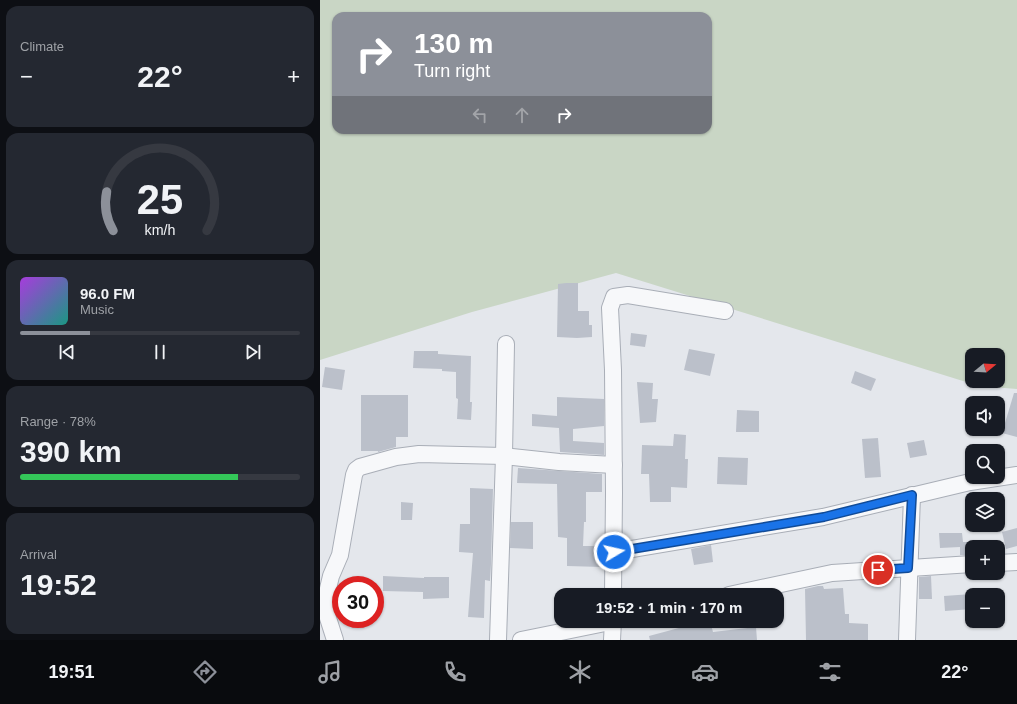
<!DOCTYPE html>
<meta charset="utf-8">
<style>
body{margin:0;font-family:Arial,sans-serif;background:#242831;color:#f1f3f6;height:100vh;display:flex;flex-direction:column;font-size:15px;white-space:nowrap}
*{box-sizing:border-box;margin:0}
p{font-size:13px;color:#9ea1a6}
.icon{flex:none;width:22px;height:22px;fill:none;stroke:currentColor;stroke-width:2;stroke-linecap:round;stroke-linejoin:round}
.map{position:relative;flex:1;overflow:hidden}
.drawer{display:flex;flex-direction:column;gap:6px;padding:6px;background:#0d0f14;width:320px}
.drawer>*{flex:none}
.guide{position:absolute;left:12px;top:12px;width:380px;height:122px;border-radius:12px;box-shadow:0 1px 3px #0004;background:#8c9099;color:#fff;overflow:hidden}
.needle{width:26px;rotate:72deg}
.tools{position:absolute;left:645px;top:348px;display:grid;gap:8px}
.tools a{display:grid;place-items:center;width:40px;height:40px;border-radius:8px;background:#171b24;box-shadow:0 1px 3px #0004;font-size:20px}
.speed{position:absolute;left:12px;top:576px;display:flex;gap:8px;font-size:20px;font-weight:700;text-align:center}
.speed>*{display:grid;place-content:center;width:52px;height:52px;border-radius:50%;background:#171b24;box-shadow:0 1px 3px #0004;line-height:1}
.speed .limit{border:6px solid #d22;background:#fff;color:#111}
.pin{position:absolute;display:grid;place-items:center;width:34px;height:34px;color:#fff;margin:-17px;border:2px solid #fff;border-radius:50%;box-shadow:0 1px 4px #0007}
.me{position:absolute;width:44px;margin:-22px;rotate:81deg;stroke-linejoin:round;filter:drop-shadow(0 0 3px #0008)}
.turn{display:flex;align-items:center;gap:14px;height:84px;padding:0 16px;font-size:18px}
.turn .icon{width:52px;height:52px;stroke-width:2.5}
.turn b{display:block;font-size:28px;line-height:34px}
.lanes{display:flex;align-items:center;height:38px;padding:0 16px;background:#0003;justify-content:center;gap:20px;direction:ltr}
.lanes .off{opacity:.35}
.big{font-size:30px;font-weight:800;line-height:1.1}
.drawer .tile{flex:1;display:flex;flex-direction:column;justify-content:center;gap:6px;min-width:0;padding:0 14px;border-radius:12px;background:#242831}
.drawer .dial{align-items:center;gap:0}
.dial svg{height:104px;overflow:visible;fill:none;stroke:#363941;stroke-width:7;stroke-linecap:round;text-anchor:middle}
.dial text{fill:#f1f3f6;stroke:none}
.song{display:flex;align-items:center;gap:12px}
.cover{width:48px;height:48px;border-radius:6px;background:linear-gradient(135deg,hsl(280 70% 55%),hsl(170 70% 35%))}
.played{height:4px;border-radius:2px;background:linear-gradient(90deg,#8c9099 25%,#363941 25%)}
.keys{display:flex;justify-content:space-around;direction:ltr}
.heat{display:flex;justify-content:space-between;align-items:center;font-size:22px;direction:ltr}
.charge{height:6px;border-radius:3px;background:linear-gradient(90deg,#34c759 78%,#363941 0)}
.trip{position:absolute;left:234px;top:588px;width:230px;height:40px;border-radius:12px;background:#171b24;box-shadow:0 1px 3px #0004;font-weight:800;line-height:40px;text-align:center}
.tab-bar{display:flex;height:64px;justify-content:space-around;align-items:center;background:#090b0e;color:#9ea1a6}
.tab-bar .icon{width:28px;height:28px}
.tab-bar .active{color:#8c9099}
.tab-bar b{font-size:18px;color:#f1f3f6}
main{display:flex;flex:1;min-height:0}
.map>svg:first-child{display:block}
.green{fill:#c9d6c5;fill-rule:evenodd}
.building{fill:#bbc0ca}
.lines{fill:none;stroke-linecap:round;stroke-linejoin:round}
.street-casing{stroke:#a9aeb7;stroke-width:18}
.street{stroke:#f7f8fa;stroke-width:16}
.route-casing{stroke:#114b97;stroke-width:10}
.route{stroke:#1a73e8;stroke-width:7}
</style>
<main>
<section class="drawer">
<div class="tile"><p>Climate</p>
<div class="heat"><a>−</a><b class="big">22°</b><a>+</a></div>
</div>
<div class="tile dial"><svg viewBox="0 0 100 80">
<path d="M14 69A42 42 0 1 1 86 69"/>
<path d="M14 69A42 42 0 0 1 9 39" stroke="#8c9099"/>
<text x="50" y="56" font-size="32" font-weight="700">25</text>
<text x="50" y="72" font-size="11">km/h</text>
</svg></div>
<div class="tile">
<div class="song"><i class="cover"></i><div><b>96.0 FM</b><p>Music</p></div></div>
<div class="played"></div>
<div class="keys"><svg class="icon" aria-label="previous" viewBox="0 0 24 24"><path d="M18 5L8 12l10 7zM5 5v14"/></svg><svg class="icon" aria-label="pause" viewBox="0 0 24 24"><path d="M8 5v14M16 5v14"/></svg><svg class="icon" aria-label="next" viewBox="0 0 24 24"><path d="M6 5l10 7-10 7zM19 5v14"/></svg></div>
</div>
<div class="tile"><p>Range · 78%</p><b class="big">390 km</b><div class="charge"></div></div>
<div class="tile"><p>Arrival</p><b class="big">19:52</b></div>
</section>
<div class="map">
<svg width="697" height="640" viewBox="0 0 697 640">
<rect width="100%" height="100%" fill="#e4e7ec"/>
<path class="green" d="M0,0H697V389L659,386L296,273L152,312L0,360ZM16,16H388V130H16ZM652,355H678V381H652Z"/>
<g class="building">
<polygon points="246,283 258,283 258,311 269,311 269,325 272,325 272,337 257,338 237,337 238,284"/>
<polygon points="311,333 327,335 325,347 310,345"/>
<polygon points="369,349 395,354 390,376 364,370"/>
<polygon points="94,351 118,351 118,354 151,356 150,402 152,402 151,420 137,419 138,399 136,398 136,372 122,371 122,369 93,368"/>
<polygon points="5,367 25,370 22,390 2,387"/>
<polygon points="535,371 556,379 551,391 531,383"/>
<polygon points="317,382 333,383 332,399 338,399 336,422 320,423"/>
<polygon points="694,393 697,393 697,437 682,433"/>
<polygon points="41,395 88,395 88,437 76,437 76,447 58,452 58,451 41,451"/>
<polygon points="237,397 284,399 284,426 253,429 253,441 284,443 284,455 240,452 239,428 212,426 212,414 237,416"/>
<polygon points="417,410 439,411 439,432 416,432"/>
<polygon points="354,434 366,435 365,459 368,459 367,488 351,487 351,502 330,502 329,474 321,474 322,445 353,446"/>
<polygon points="558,438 561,477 545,478 542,439"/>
<polygon points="604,440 607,455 590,458 587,443"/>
<polygon points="398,457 428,458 427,485 397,484"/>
<polygon points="198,468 282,474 282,492 266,492 266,522 264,522 263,546 282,546 282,567 247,566 247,538 238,537 237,484 197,483"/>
<polygon points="150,488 173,489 171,564 170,581 165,580 164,618 148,617 153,553 139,552 140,524 150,524"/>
<polygon points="81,502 93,503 92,520 81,520"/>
<polygon points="191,522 213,522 213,549 190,548"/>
<polygon points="697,528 697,546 686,549 682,532"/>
<polygon points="619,533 642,533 643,542 652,542 652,555 640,555 640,547 620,548"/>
<polygon points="391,545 393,562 374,565 371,549"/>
<polygon points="63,576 104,578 104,577 129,577 129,598 103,599 103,592 63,591"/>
<polygon points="611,576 612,599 599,599 599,577"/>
<polygon points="498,586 503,586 504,589 523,588 525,614 529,614 529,623 548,624 548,640 486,640 485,589"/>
<polygon points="652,594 652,609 625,611 624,596"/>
<polygon points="385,621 390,621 393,632 436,627 437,640 330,640 329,636"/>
</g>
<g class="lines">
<g class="street-casing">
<g id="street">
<polyline points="294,552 503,517 650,482 697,475"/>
<polyline points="678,563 697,562"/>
<polyline points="293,595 294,493 293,370 290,308 294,297 308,295 405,311"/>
<polyline points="409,595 512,573 652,564"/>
<polyline points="15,640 7,615 7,593 11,576 20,555 34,475 36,470 40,467 76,457 99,454 184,456 239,462 294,465"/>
<polyline points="178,640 184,456 186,344"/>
<polyline points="201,640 295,621"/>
<polyline points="292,640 293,621"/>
<polyline points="587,640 592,495"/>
</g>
</g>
<use href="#street" class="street"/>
</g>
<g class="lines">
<g class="route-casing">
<polyline id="route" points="294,552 504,517 592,495 588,568 558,570"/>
</g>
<use href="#route" class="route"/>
</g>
</svg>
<div class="tools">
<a><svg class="needle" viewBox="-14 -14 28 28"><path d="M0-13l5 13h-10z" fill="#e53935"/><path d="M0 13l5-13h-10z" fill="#9ea1a6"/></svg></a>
<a><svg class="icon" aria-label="sound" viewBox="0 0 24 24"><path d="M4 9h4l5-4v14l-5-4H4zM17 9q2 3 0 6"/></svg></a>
<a><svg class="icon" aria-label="search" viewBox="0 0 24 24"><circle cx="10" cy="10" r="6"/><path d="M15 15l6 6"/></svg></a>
<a><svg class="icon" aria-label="layers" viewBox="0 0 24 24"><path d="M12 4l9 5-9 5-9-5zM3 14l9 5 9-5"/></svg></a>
<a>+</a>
<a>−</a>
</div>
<div class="speed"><div class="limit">30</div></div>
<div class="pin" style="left:558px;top:570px;background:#d93025"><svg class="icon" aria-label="arrive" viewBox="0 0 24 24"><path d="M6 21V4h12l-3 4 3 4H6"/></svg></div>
<svg class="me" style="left:294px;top:552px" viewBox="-20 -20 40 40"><circle r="17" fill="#1a73e8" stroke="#fff" stroke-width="3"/><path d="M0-11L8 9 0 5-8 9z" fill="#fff"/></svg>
<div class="trip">19:52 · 1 min · 170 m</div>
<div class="guide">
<div class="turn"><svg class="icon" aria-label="right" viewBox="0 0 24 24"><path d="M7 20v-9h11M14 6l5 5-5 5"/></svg><div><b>130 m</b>Turn right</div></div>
<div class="lanes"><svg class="icon off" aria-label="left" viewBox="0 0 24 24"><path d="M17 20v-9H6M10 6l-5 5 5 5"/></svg><svg class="icon off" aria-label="ahead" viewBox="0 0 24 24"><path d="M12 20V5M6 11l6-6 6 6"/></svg><svg class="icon" aria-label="right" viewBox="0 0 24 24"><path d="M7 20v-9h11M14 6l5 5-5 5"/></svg></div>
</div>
</div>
</main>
<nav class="tab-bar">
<b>19:51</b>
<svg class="icon active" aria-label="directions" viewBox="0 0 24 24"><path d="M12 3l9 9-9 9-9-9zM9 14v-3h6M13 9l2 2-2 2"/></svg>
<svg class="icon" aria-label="music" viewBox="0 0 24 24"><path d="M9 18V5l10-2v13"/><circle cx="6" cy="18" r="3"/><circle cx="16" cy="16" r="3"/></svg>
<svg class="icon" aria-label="phone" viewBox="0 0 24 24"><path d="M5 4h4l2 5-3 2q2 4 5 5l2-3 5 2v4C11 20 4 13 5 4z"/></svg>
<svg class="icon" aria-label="climate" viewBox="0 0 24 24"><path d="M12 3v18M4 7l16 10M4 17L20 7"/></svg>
<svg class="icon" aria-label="car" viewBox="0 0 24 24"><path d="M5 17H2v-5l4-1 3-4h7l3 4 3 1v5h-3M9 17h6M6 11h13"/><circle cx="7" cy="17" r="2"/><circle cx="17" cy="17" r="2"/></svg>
<svg class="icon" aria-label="filters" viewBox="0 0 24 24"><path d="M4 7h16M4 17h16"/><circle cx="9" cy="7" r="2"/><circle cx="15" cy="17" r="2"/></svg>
<b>22°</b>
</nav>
